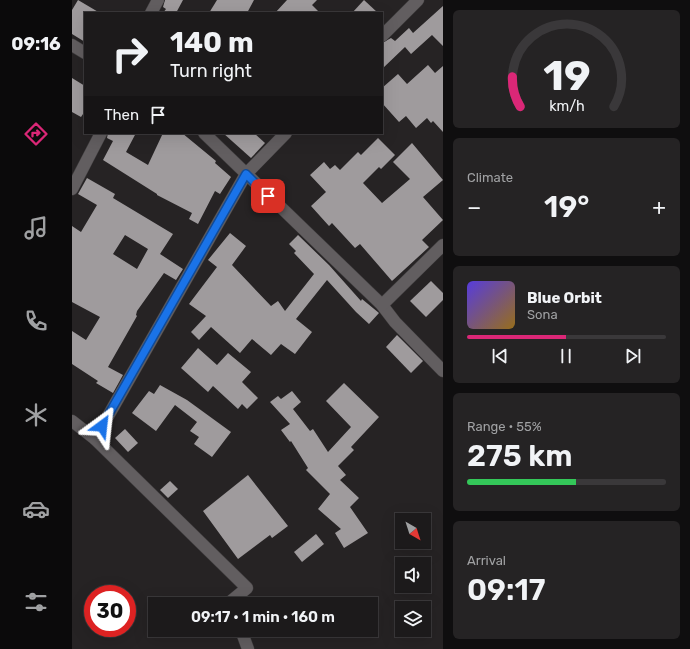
<!DOCTYPE html>
<meta charset="utf-8">
<style>
body{margin:0;font-family:Rubik,sans-serif;background:#252324;color:#f1f3f6;height:100vh;display:flex;flex-direction:column;font-size:15px;white-space:nowrap}
*{box-sizing:border-box;margin:0}
p{font-size:13px;color:#a0a1a3}
.icon{flex:none;width:22px;height:22px;fill:none;stroke:currentColor;stroke-width:2;stroke-linecap:round;stroke-linejoin:round}
.map{position:relative;flex:1;overflow:hidden}
.side{display:flex;flex-direction:column;gap:10px;padding:10px;background:#0f0e0f;width:247px}
.side>*{flex:none}
.top-card{position:absolute;left:12px;top:12px;width:299px;height:122px;border-radius:0px;box-shadow:0 4px 16px #0002,0 0 0 1px #3a383a;background:#1c1a1b;color:#f1f3f6;overflow:hidden}
.needle{width:26px;rotate:141deg}
.tools{position:absolute;left:323px;top:513px;display:grid;gap:8px}
.tools a{display:grid;place-items:center;width:36px;height:36px;border-radius:0px;background:#1c1a1b;box-shadow:0 4px 16px #0002,0 0 0 1px #3a383a;font-size:20px}
.speed{position:absolute;left:12px;top:585px;display:flex;gap:8px;font-size:20px;font-weight:700;text-align:center}
.speed>*{display:grid;place-content:center;width:52px;height:52px;border-radius:50%;background:#1c1a1b;box-shadow:0 4px 16px #0002,0 0 0 1px #3a383a;line-height:1}
.speed .limit{border:6px solid #d22;background:#fff;color:#111}
.pin{position:absolute;display:grid;place-items:center;width:34px;height:34px;color:#fff;margin:-17px;border-radius:8px;box-shadow:0 2px 6px #0006}
.me{position:absolute;width:44px;margin:-22px;rotate:30deg;stroke-linejoin:round;filter:drop-shadow(0 0 3px #0008)}
.turn{display:flex;align-items:center;gap:14px;height:84px;padding:0 20px;font-size:18px}
.turn .icon{width:52px;height:52px;stroke-width:2.5}
.turn b{display:block;font-size:28px;line-height:34px}
.then{display:flex;align-items:center;height:38px;padding:0 20px;background:#0003;gap:8px;font-size:15px}
.big{font-size:30px;font-weight:600;line-height:1.1}
.side .card{flex:1;display:flex;flex-direction:column;justify-content:center;gap:6px;min-width:0;padding:0 14px;border-radius:6px;background:#252324}
.side .dial{align-items:center;gap:0}
.dial svg{height:104px;overflow:visible;fill:none;stroke:#3a383a;stroke-width:7;stroke-linecap:round;text-anchor:middle}
.dial text{fill:#f1f3f6;stroke:none}
.song{display:flex;align-items:center;gap:12px}
.cover{width:48px;height:48px;border-radius:6px;background:linear-gradient(135deg,hsl(250 70% 55%),hsl(40 70% 35%))}
.played{height:4px;border-radius:2px;background:linear-gradient(90deg,#db2777 50%,#3a383a 50%)}
.keys{display:flex;justify-content:space-around;direction:ltr}
.heat{display:flex;justify-content:space-between;align-items:center;font-size:22px;direction:ltr}
.charge{height:6px;border-radius:3px;background:linear-gradient(90deg,#34c759 55%,#3a383a 0)}
.trip{position:absolute;left:76px;top:597px;width:230px;height:40px;border-radius:0px;background:#1c1a1b;box-shadow:0 4px 16px #0002,0 0 0 1px #3a383a;font-weight:600;line-height:40px;text-align:center}
main{display:flex;flex:1;min-height:0}
.tab-bar{display:flex;flex-direction:column;width:72px;justify-content:space-around;align-items:center;background:#0b0a0b;color:#a0a1a3}
.tab-bar .icon{width:28px;height:28px}
.tab-bar .current{color:#db2777}
.tab-bar b{font-size:18px;color:#f1f3f6}
.map>svg:first-child{display:block}
.building{fill:#9f9b9d;fill-rule:evenodd}
.lines{fill:none;stroke-linecap:round;stroke-linejoin:round}
.minor-casing{stroke:#403e3f;stroke-width:13}
.minor{stroke:#625e60;stroke-width:12}
.route-casing{stroke:#114b97;stroke-width:10}
.route{stroke:#1a73e8;stroke-width:7}
</style>
<main>
<nav class="tab-bar">
<b>09:16</b>
<svg class="icon current" aria-label="directions" viewBox="0 0 24 24"><path d="M12 3l9 9-9 9-9-9zM9 14v-3h6M13 9l2 2-2 2"/></svg>
<svg class="icon" aria-label="music" viewBox="0 0 24 24"><path d="M9 18V5l10-2v13"/><circle cx="6" cy="18" r="3"/><circle cx="16" cy="16" r="3"/></svg>
<svg class="icon" aria-label="phone" viewBox="0 0 24 24"><path d="M5 4h4l2 5-3 2q2 4 5 5l2-3 5 2v4C11 20 4 13 5 4z"/></svg>
<svg class="icon" aria-label="climate" viewBox="0 0 24 24"><path d="M12 3v18M4 7l16 10M4 17L20 7"/></svg>
<svg class="icon" aria-label="car" viewBox="0 0 24 24"><path d="M5 17H2v-5l4-1 3-4h7l3 4 3 1v5h-3M9 17h6M6 11h13"/><circle cx="7" cy="17" r="2"/><circle cx="17" cy="17" r="2"/></svg>
<svg class="icon" aria-label="filters" viewBox="0 0 24 24"><path d="M4 7h16M4 17h16"/><circle cx="9" cy="7" r="2"/><circle cx="15" cy="17" r="2"/></svg>
</nav>
<div class="map">
<svg width="371" height="649" viewBox="0 0 371 649">
<rect width="100%" height="100%" fill="#262324"/>
<g class="building">
<polygon points="6,0 28,13 13,13 13,42 0,34 0,10"/>
<polygon points="93,0 111,0 104,13 91,13 94,9 91,7"/>
<polygon points="145,0 182,0 175,13 137,13"/>
<polygon points="215,0 245,0 240,5 248,13 203,13"/>
<polygon points="292,0 306,13 280,13"/>
<polygon points="371,6 371,46 360,35 339,54 333,47 310,69 310,43 319,38 323,41 337,28 341,33"/>
<polygon points="356,65 363,73 371,66 371,132 361,121 359,123 355,118 344,128 334,116 327,122 310,103 310,88 326,74 335,84"/>
<polygon points="0,78 13,86 13,111 9,117 0,112"/>
<polygon points="36,133 64,133 54,152 76,165 91,133 110,133 144,161 143,163 159,177 148,194 143,191 126,224 117,219 120,213 85,195 85,194 31,160 41,141 35,138"/>
<polygon points="151,133 182,133 193,143 179,158"/>
<polygon points="306,138 323,155 309,169 307,167 291,183 310,203 338,179 321,162 340,143 371,180 351,197 371,220 350,240 357,247 320,281 288,244 283,248 260,223 257,226 239,206 254,192 238,175 252,162 258,169 263,165 268,170 286,152 289,155"/>
<path d="M15,178L43,194L41,198L101,234L88,254L111,269L104,280L92,273L65,311L64,315L65,316L36,367L51,375L41,393L24,383L26,381L0,364V331L14,340L28,317L0,302V226L9,232L25,205L6,194ZM53,235L76,249L65,269L41,254Z"/>
<polygon points="158,233 174,246 160,265 199,306 206,301 213,311 242,274 222,253 224,251 217,244 226,235 257,265 289,301 290,299 307,313 297,324 284,312 255,280 224,319 240,332 223,354 209,344 199,355 180,339 168,353 139,327 127,340 119,332 134,316 117,304 145,267 136,260"/>
<polygon points="359,281 371,293 371,300 354,317 338,301"/>
<polygon points="325,335 351,361 339,373 314,347"/>
<polygon points="126,348 145,365 156,353 179,372 170,382 186,398 175,409 170,404 166,409 141,386 136,392 109,368"/>
<polygon points="272,383 307,417 279,447 282,450 266,466 274,475 268,480 287,498 278,507 296,533 272,548 263,533 269,529 246,509 258,494 234,470 236,468 219,441 218,442 209,430 218,424 198,402 206,396 209,399 220,391 229,402 221,409 238,431 241,429 256,452 279,427 254,401"/>
<polygon points="88,385 115,400 159,432 140,457 122,444 127,437 118,431 125,422 103,405 84,431 60,413 77,391 82,394"/>
<polygon points="53,429 66,443 56,452 43,438"/>
<polygon points="176,475 216,526 200,538 198,535 166,559 131,511"/>
<polygon points="98,481 106,489 96,498 88,490"/>
<polygon points="244,534 252,544 230,562 222,552"/>
</g>
<g class="lines">
<g class="minor-casing">
<g id="minor">
<polyline points="79,13 86,0"/>
<polyline points="310,36 346,0"/>
<polyline points="0,45 13,53"/>
<polyline points="132,133 310,305 323,322 371,371"/>
<polyline points="0,189 29,133"/>
<polyline points="310,305 371,245"/>
<polyline points="0,421 23,439 175,588 158,602 159,604"/>
<polyline points="23,439 174,174 214,133"/>
<polyline points="169,630 176,649"/>
</g>
</g>
<use href="#minor" class="minor"/>
</g>
<g class="lines">
<g class="route-casing">
<polyline id="route" points="30,426 174,174 196,196"/>
</g>
<use href="#route" class="route"/>
</g>
</svg>
<div class="tools">
<a><svg class="needle" viewBox="-14 -14 28 28"><path d="M0-13l5 13h-10z" fill="#e53935"/><path d="M0 13l5-13h-10z" fill="#a0a1a3"/></svg></a>
<a><svg class="icon" aria-label="sound" viewBox="0 0 24 24"><path d="M4 9h4l5-4v14l-5-4H4zM17 9q2 3 0 6"/></svg></a>
<a><svg class="icon" aria-label="layers" viewBox="0 0 24 24"><path d="M12 4l9 5-9 5-9-5zM3 14l9 5 9-5"/></svg></a>
</div>
<div class="speed"><div class="limit">30</div></div>
<div class="pin" style="left:196px;top:196px;background:#d93025"><svg class="icon" aria-label="arrive" viewBox="0 0 24 24"><path d="M6 21V4h12l-3 4 3 4H6"/></svg></div>
<svg class="me" style="left:30px;top:426px" viewBox="-20 -20 40 40"><path d="M0-17L14 15 0 8-14 15z" fill="#1a73e8" stroke="#fff" stroke-width="4"/></svg>
<div class="trip">09:17 · 1 min · 160 m</div>
<div class="top-card">
<div class="turn"><svg class="icon" aria-label="right" viewBox="0 0 24 24"><path d="M7 20v-9h11M14 6l5 5-5 5"/></svg><div><b>140 m</b>Turn right</div></div>
<div class="then">Then<svg class="icon" aria-label="arrive" viewBox="0 0 24 24"><path d="M6 21V4h12l-3 4 3 4H6"/></svg></div>
</div>
</div>
<section class="side">
<div class="card dial"><svg viewBox="0 0 100 80">
<path d="M14 69A42 42 0 1 1 86 69"/>
<path d="M14 69A42 42 0 0 1 8 46" stroke="#db2777"/>
<text x="50" y="56" font-size="32" font-weight="700">19</text>
<text x="50" y="72" font-size="11">km/h</text>
</svg></div>
<div class="card"><p>Climate</p>
<div class="heat"><a>−</a><b class="big">19°</b><a>+</a></div>
</div>
<div class="card">
<div class="song"><i class="cover"></i><div><b>Blue Orbit</b><p>Sona</p></div></div>
<div class="played"></div>
<div class="keys"><svg class="icon" aria-label="previous" viewBox="0 0 24 24"><path d="M18 5L8 12l10 7zM5 5v14"/></svg><svg class="icon" aria-label="pause" viewBox="0 0 24 24"><path d="M8 5v14M16 5v14"/></svg><svg class="icon" aria-label="next" viewBox="0 0 24 24"><path d="M6 5l10 7-10 7zM19 5v14"/></svg></div>
</div>
<div class="card"><p>Range · 55%</p><b class="big">275 km</b><div class="charge"></div></div>
<div class="card"><p>Arrival</p><b class="big">09:17</b></div>
</section>
</main>
